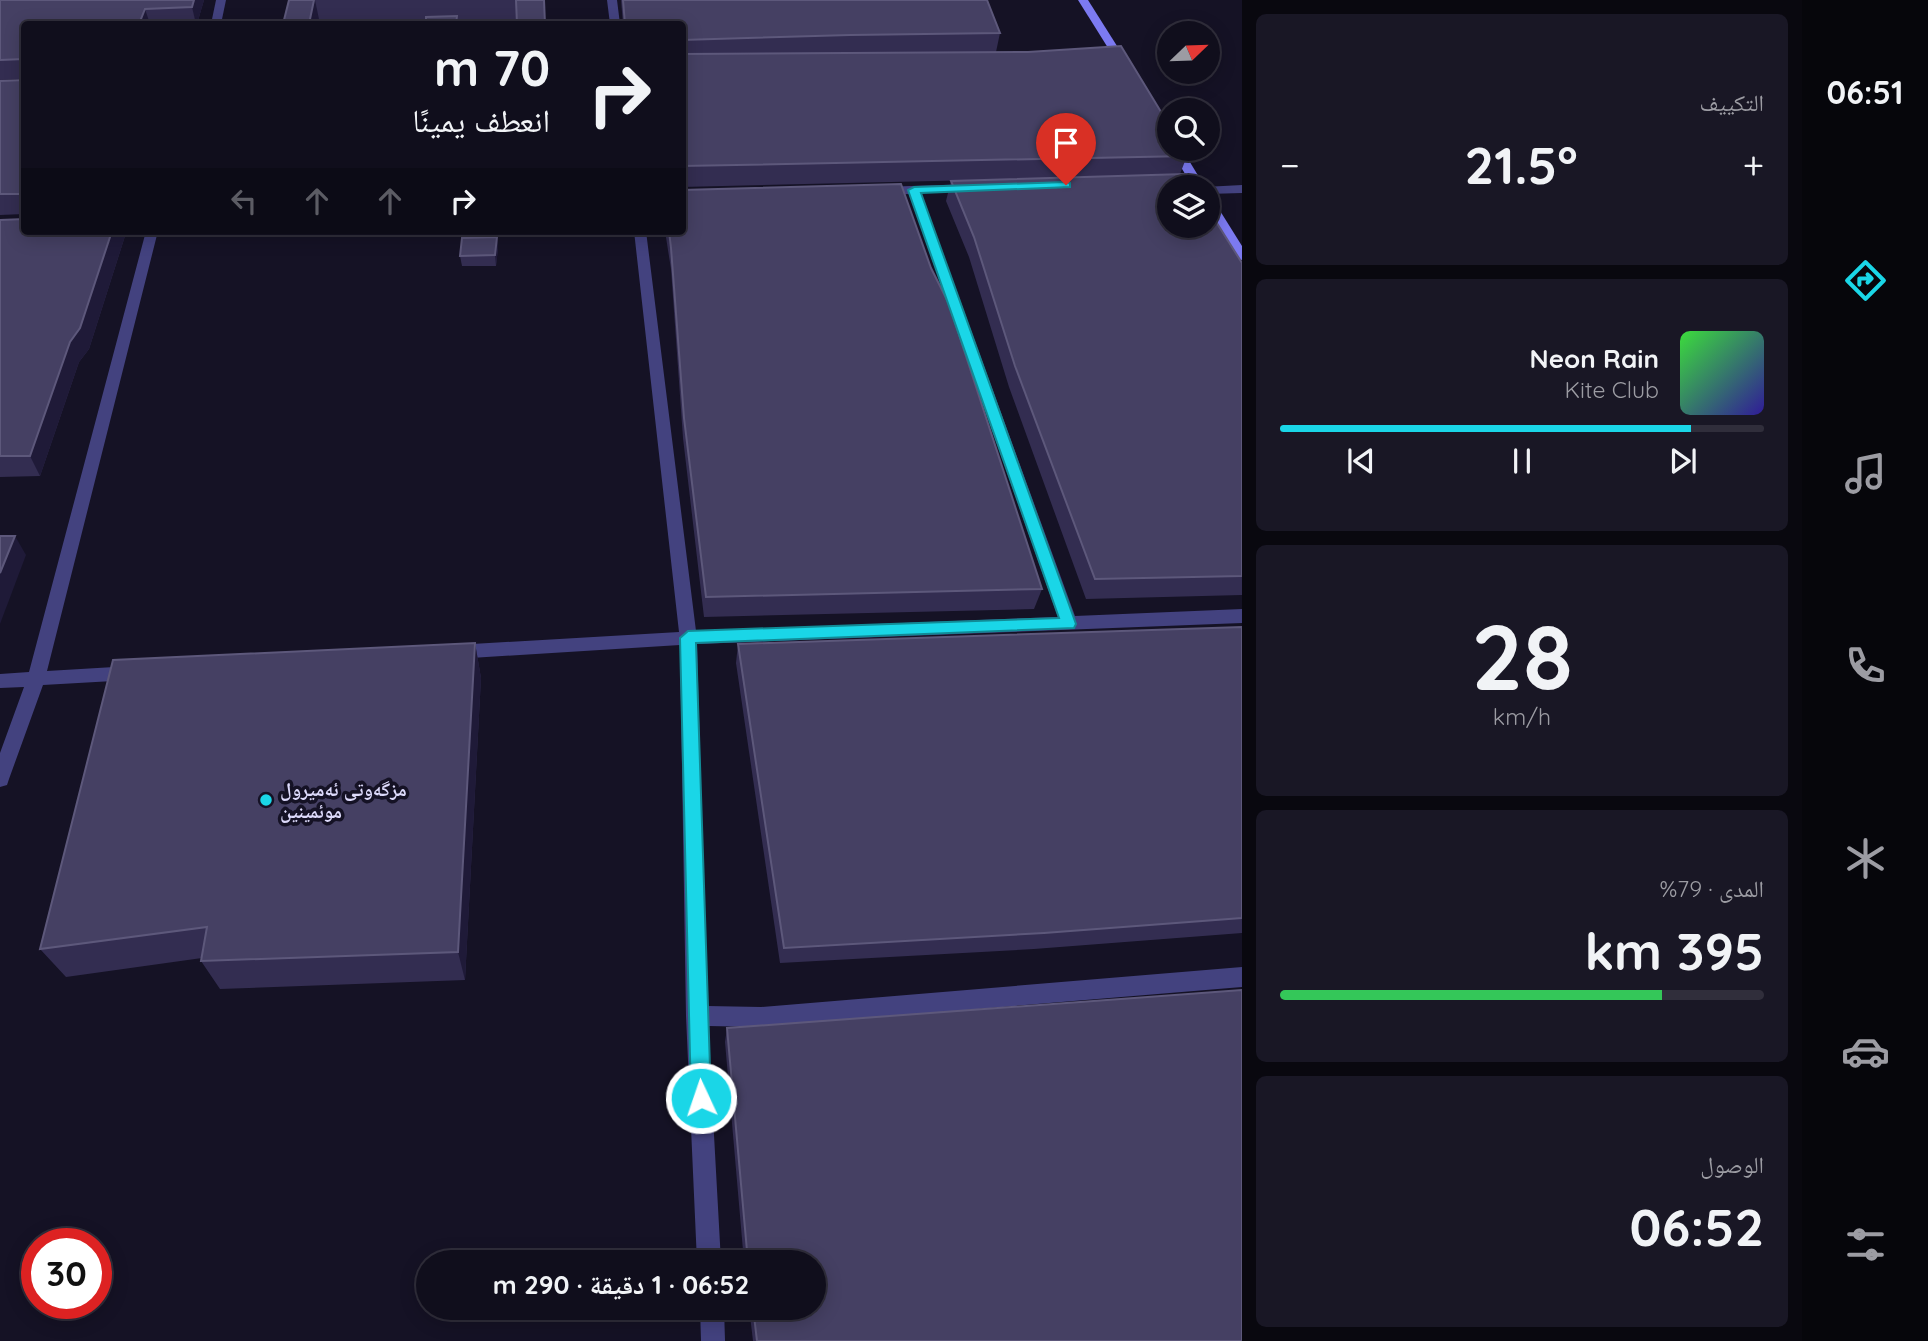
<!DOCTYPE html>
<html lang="ar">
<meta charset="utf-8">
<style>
body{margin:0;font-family:Quicksand,"Noto Naskh Arabic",sans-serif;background:#191725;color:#f1f3f6;direction:rtl;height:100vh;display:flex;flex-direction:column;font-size:26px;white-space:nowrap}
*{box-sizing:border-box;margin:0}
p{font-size:23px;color:#9c9ca3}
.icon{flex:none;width:38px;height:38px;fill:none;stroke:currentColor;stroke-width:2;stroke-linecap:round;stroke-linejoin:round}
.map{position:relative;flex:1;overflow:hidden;direction:ltr}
.details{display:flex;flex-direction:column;gap:14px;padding:14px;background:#09080f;width:560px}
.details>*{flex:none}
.banner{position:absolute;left:21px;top:21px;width:665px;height:214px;border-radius:7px;box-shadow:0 4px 18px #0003,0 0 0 2px #302e3b;direction:rtl;background:#100e1c;color:#f1f3f6;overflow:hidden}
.needle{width:46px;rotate:67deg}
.buttons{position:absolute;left:1157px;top:21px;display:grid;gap:14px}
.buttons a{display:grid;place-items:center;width:63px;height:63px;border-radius:50%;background:#100e1c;box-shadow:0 4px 18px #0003,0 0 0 2px #302e3b;font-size:35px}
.speed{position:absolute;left:21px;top:1228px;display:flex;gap:14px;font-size:35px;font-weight:700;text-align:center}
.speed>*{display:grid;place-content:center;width:91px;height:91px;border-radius:50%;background:#100e1c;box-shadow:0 4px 18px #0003,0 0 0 2px #302e3b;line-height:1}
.speed .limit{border:10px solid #d22;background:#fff;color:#111}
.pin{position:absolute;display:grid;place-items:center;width:60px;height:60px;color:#fff;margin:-72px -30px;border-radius:50% 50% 50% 0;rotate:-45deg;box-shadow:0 0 7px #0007}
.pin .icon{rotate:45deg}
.me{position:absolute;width:77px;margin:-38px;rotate:357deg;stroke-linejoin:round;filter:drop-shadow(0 0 5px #0008)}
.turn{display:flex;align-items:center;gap:24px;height:147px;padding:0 21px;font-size:32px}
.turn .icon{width:91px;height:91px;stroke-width:2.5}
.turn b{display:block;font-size:49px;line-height:60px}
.lanes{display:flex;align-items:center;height:66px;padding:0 21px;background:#0003;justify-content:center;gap:35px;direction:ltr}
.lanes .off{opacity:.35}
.big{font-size:52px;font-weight:700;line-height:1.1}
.details .widget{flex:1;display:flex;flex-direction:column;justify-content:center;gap:10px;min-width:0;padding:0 24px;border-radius:10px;background:#191725}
.details .dial{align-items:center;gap:0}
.dial b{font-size:91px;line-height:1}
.song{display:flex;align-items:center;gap:21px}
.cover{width:84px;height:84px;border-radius:10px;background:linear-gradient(135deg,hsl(120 70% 55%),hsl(250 70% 35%))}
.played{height:7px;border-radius:4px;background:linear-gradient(90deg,#1ad6e7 85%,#302e3b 85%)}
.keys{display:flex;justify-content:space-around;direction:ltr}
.heat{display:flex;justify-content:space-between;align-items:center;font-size:38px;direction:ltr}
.charge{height:10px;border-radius:5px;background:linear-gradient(90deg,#34c759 79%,#302e3b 0)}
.trip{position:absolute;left:416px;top:1250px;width:410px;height:70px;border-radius:35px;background:#100e1c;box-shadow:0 4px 18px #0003,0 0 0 2px #302e3b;font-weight:700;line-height:70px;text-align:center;direction:rtl}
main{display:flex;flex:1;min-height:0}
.tabs{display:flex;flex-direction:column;width:126px;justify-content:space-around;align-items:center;background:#06060b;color:#9c9ca3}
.tabs .icon{width:49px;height:49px}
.tabs .active{color:#1ad6e7}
.tabs b{font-size:32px;color:#f1f3f6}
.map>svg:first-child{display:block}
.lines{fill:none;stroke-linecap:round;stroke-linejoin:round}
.street{fill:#43427f;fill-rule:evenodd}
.secondary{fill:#7c7af1;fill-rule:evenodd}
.wall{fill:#332d51}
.shaded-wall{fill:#1f1a38}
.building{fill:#454063;stroke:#5d587b;stroke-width:2}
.route{fill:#1ad6e7;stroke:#118b96;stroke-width:2}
.poi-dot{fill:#1ad6e7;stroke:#151225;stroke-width:2.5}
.labels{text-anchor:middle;stroke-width:7;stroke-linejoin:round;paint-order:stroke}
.poi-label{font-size:19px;font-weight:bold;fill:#dddafb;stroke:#151225;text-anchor:start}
</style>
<main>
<nav class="tabs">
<b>06:51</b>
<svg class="icon active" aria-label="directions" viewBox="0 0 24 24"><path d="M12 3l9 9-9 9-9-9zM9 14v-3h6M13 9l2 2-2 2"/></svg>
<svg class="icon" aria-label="music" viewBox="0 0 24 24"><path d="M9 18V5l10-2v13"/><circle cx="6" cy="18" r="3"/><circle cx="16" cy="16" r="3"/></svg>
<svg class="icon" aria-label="phone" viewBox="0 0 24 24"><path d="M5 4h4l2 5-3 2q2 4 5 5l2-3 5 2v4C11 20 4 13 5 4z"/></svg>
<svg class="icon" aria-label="climate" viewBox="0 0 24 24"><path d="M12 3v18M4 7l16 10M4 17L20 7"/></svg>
<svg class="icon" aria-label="car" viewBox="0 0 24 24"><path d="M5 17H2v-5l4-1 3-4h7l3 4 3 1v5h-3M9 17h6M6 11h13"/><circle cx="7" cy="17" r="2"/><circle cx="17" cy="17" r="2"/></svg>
<svg class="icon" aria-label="filters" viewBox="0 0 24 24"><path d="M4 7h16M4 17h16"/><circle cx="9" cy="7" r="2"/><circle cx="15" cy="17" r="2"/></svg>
</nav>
<section class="details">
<div class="widget"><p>التكييف</p>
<div class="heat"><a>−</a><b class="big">21.5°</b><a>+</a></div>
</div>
<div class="widget">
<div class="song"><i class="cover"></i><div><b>Neon Rain</b><p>Kite Club</p></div></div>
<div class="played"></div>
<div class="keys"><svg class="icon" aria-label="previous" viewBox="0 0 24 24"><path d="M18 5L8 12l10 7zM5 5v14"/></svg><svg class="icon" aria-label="pause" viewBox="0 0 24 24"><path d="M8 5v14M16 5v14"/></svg><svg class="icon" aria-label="next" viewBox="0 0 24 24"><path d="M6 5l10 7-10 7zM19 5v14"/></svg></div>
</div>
<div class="widget dial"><b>28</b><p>km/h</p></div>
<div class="widget"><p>المدى · 79%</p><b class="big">395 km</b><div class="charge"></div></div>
<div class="widget"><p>الوصول</p><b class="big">06:52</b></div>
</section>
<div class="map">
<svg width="1242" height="1341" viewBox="0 0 1242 1341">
<rect width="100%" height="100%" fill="#151225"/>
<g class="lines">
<g class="street">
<polygon points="216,0 226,0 221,24 211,24"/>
<polygon points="607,0 617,0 620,24 610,24"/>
<polygon points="972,184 976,185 976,191 921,193 1075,616 1242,609 1242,623 697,644 707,1006 761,1007 1242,967 1242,987 761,1027 708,1026 721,1262 697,1262 686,1016 680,645 455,659 449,657 446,652 449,647 455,645 679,632 634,231 646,231 696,631 1058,617 909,194 881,195 875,191 881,187"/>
<polygon points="1242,185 1242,193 1208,194 1208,187 1204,187"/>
<polygon points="146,231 158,231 47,671 131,666 137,668 140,673 137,678 131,680 43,685 9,779 7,785 0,787 0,753 24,687 0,688 0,674 29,672"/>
<polygon points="700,1307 724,1307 725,1341 701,1341"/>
</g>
<g class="secondary">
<polygon points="1078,0 1088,0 1129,65 1128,67 1120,67"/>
<polygon points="1170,149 1182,149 1205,187 1193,187"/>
<polygon points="1208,197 1212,198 1242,246 1242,260 1237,259 1208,210"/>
</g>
</g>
<g class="wall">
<polygon points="0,0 204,0 197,24 24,24 24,79 0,80"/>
<polygon points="289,0 544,0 517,21 457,23 457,24 283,24"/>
<polygon points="621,0 987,0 1000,33 996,52 1187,156 1180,174 1242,263 1242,595 1086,599 1009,387 969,257 946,201 951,181 978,180 682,187 682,24 623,24"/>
<polygon points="24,80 24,214 0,215 0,81"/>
<polygon points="0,220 24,231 123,231 125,236 89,349 79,362 40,476 0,477"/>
<polygon points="665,231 682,231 1042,589 1034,609 704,617 683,438 671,269"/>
<polygon points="497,237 498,248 496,266 462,266 460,256"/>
<polygon points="1242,627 1242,933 1034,949 780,963 736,663 738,644"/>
<polygon points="475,643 481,678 465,980 220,989 201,961 202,958 66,977 40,949"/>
<polygon points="727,1028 1242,1341 753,1341 749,1307 814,1307 814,1262 744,1262 725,1042"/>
</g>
<g class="shaded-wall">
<polygon points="194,0 204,0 197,24 196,24 192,7"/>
<polygon points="314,0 315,0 320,24 309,24"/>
<polygon points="145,9 150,24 139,24"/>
<polygon points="112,231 123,231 125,236 89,349 79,362 40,476 30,456 70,342"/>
<polygon points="497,237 498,248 496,266 495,255"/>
<polygon points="15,536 26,555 0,624 0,573"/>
<polygon points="475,643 481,678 465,980 458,952"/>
</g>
<g class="building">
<polygon points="0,0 194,0 192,7 145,9 139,24 24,24 24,59 0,60"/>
<polygon points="289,0 314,0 309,24 283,24"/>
<polygon points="516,0 544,0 545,24 517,24"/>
<polygon points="623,0 987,0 1000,33 850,35 682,40 682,24 625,24"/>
<polygon points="457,16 456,24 426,24 426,17"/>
<polygon points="1121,46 1169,125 1169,149 1183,149 1187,156 682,166 682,54 1028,52"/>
<polygon points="24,80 24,194 0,194 0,81"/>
<polygon points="1185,174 1194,187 1169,187 1169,226 1208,226 1208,209 1242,263 1242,576 1095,579 1015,366 974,237 951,181"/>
<polygon points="901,184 931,268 949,304 1042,589 706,597 684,418 671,248 669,231 682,231 682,190"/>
<polygon points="24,219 24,231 112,231 80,328 70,342 30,456 0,456 0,220"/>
<polygon points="497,237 495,255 460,256 462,238"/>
<polygon points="0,536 15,536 0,573"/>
<polygon points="1242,627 1242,918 1044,933 784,948 738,644"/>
<polygon points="475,643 458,952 201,961 207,927 40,949 113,660"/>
<polygon points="1242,990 1242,1341 757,1341 753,1307 814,1307 814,1262 748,1262 727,1028"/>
</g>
<polygon class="route" points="1066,182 1070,183 1070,187 921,193 1076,624 1074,628 696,643 711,1098 708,1105 701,1108 694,1105 691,1098 680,638 688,631 1059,618 908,190 914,187"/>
<circle class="poi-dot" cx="266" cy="800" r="7"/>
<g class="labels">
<g class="poi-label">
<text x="280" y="796">مزگەوتی ئەمیرول<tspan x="280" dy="22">موئمینین</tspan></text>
</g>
</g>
</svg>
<div class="buttons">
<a><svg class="needle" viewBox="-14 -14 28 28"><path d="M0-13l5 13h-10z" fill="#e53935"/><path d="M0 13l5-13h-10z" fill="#9c9ca3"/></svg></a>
<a><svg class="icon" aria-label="search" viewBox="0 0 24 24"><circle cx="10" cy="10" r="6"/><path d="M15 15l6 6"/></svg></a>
<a><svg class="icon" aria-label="layers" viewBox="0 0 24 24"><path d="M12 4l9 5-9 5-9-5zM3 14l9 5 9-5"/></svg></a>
</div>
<div class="speed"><div class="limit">30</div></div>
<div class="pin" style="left:1066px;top:185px;background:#d93025"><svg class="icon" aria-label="arrive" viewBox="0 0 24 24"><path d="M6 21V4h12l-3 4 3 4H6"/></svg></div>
<svg class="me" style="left:701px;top:1098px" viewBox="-20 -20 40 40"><circle r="17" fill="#1ad6e7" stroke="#fff" stroke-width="3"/><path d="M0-11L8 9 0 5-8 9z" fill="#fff"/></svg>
<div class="trip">06:52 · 1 دقيقة · 290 m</div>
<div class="banner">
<div class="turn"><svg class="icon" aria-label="right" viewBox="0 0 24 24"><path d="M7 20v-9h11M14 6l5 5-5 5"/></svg><div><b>70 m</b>انعطف يمينًا</div></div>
<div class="lanes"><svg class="icon off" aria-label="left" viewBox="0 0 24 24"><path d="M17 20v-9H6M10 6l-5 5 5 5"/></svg><svg class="icon off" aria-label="ahead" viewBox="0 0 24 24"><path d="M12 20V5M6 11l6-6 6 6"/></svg><svg class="icon off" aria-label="ahead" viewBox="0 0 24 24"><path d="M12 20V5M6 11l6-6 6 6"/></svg><svg class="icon" aria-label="right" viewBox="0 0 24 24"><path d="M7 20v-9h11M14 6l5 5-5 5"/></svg></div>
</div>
</div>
</main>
